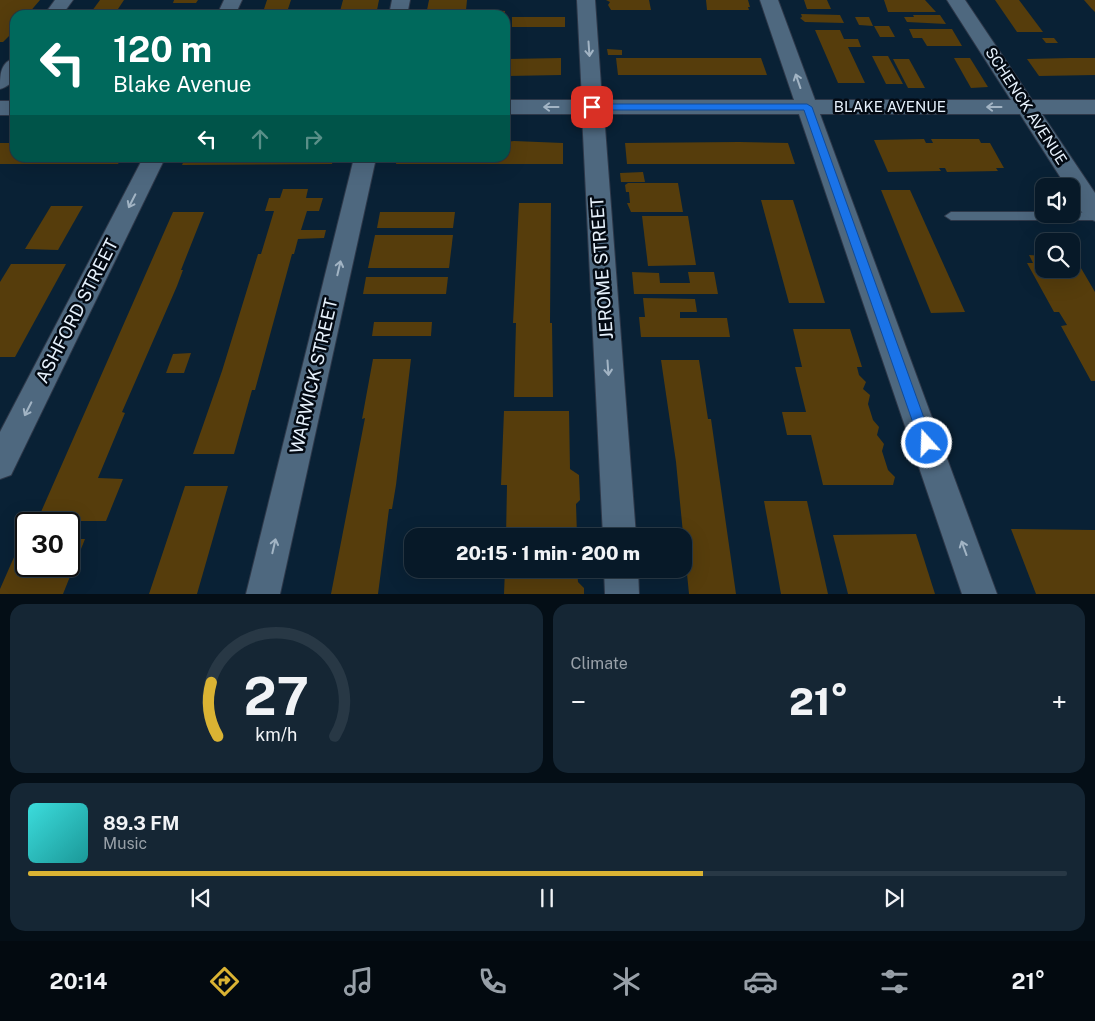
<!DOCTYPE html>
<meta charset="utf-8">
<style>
body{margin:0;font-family:"Public Sans",sans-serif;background:#152634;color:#f1f3f6;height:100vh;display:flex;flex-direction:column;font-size:19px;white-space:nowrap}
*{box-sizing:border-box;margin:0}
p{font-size:16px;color:#98a0a8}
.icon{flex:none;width:28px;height:28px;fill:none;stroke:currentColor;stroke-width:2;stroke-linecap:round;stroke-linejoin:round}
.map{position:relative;height:594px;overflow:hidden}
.drawer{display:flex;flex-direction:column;gap:10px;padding:10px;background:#040e16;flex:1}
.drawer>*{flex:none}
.banner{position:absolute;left:10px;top:10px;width:500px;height:152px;border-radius:15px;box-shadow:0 5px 20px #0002,0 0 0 1px #283845;background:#00695c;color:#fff;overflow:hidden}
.tools{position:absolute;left:1035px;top:178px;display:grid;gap:10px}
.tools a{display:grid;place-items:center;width:45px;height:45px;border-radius:10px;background:#071928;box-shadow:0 5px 20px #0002,0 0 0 1px #283845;font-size:25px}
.speed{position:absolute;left:15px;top:512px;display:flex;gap:10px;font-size:25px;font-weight:700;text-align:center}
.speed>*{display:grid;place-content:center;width:65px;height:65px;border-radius:50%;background:#071928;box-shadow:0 5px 20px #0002,0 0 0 1px #283845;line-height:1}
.speed .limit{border:2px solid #111;border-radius:8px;background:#fff;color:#111}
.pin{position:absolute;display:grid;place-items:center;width:42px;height:42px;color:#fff;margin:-21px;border-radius:10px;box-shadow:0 2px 8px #0006}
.me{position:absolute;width:55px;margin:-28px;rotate:340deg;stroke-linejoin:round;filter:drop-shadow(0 0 4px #0008)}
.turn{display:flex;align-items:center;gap:18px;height:105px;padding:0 20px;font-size:22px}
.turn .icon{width:65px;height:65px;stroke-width:2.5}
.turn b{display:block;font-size:35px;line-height:42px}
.lanes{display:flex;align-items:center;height:48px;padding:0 20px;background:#0003;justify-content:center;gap:25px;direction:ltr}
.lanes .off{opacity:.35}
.big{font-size:38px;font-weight:800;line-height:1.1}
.drawer .widget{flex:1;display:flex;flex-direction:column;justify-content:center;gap:8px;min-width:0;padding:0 18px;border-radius:15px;background:#152634}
.drawer .dial{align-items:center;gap:0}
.dial svg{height:130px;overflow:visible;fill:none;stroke:#283845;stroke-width:7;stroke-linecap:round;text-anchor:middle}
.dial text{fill:#f1f3f6;stroke:none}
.song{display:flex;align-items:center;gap:15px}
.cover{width:60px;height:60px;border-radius:8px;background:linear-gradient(135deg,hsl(180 70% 55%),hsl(180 70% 35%))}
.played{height:5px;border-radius:2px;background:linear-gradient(90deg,#dab333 65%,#283845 65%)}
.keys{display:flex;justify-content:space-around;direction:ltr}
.heat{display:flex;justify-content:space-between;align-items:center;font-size:28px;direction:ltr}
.drawer .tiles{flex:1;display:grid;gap:10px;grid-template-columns:1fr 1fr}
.widget:last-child{grid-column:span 2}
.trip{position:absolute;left:404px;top:528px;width:288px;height:50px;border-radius:15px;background:#071928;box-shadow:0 5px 20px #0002,0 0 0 1px #283845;font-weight:800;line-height:50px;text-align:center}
.menu{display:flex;height:80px;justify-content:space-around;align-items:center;background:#030a10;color:#98a0a8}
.menu .icon{width:35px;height:35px}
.menu .selected{color:#dab333}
.menu b{font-size:22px;color:#f1f3f6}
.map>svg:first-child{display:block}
.building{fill:#563d0c}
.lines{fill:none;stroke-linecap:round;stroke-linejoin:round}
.lane-casing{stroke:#2e3849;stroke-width:2}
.street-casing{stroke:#2e3849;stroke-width:2}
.lane{fill:#4e687f;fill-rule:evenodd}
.street{fill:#4e687f;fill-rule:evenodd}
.oneway{stroke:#a2b4c4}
.route{fill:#1a73e8;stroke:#114b97}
.labels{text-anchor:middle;stroke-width:5;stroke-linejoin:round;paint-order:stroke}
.far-street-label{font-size:15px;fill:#e7f2fd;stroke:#030a13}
.street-label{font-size:18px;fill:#e7f2fd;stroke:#030a13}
</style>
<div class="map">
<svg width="1095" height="594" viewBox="0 0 1095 594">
<rect width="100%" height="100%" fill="#092135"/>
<g class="building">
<polygon points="0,0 40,0 28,14 15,15 15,30 3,42 0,42"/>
<polygon points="100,0 124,0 114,15 89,15"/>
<polygon points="174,0 198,0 196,3 173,3"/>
<polygon points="267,0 291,0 286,15 262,15"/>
<polygon points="343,0 379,0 376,15 339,15"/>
<polygon points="429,0 467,0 466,10 427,10"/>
<polygon points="606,0 649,0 651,10 611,10 608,5 610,2"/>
<polygon points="706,0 748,0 750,7 748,7 749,10 707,10"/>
<polygon points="804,0 827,0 831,9 807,9"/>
<polygon points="884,0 925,0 936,12 888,12"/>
<polygon points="995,0 1019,0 1043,32 1017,32"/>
<polygon points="1084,0 1095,0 1095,12 1091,8"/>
<polygon points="492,10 505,11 505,15 492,15"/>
<polygon points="203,12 204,15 163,15 165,13"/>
<rect x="432" y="13" width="41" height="2"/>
<polygon points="801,14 840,15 844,23 805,22 800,18 802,17"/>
<polygon points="913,15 940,15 946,24 907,22 904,17 914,17"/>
<rect x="512" y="17" width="53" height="10"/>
<polygon points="855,17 869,17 873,26 859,25"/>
<polygon points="874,26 889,26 895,37 880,37"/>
<polygon points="909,29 952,29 962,46 927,46 922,38 913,38"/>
<polygon points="815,30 840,30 844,39 858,39 861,47 848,47 865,83 838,83"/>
<polygon points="1042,38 1054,38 1058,43 1046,43"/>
<polygon points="607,49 622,50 622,55 608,55"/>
<polygon points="872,56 888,56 903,84 886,84"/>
<polygon points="561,58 561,75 505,76 505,59"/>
<polygon points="616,58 761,58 767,75 618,75"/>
<polygon points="954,58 970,58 988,87 971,88"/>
<polygon points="1070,58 1095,58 1095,75 1039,76 1027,59"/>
<polygon points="893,59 909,59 925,88 908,88"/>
<polygon points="924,139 926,143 933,143 931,139 979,139 981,143 990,143 1004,168 996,168 998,171 947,172 945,168 939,168 941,171 888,172 874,140"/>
<polygon points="514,141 563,143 563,164 396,164 397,158 505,158 505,142"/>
<polygon points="739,142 788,143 795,164 627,164 625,143"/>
<polygon points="0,143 15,143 15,158 122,158 118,164 0,164"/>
<polygon points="185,158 334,158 332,164 182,165"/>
<polygon points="643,172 645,182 621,182 620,173"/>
<polygon points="628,183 678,183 683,212 631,212 627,203 630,203 629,192 626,192 625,185"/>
<polygon points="283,189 308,189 306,198 323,198 319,211 307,211 301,230 326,230 324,238 298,239 294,254 292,254 255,390 252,390 234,454 193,454 222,371 258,254 261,254 274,211 265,211 269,198 280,198"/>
<polygon points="881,190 910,190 965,312 931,313"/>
<polygon points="761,200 793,200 825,303 789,303"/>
<polygon points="519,203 551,203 550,323 552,323 553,397 514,397 516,323 513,323"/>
<polygon points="51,206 83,206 58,250 25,249"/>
<polygon points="173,212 204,212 181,270 183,270 177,286 122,412 125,413 98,478 123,479 106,521 37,521"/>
<polygon points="380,212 455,212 453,228 377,228"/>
<polygon points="642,216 688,216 696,265 648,266"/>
<polygon points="375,235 453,235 449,268 368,268"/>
<polygon points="1029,255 1044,256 1044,269 1071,269 1071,263 1078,263 1095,292 1095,381 1091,381 1061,326 1067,325 1059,312 1054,312 1027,263 1033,263"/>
<polygon points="11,264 66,264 15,357 0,357 0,282"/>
<polygon points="632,272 659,273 660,283 690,283 688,272 714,272 718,294 634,294"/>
<polygon points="366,277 448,277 446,294 363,294"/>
<polygon points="643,298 695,299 697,312 680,312 680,318 727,318 730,337 641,337 639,317 645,317"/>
<polygon points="374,322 432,322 431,336 372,336"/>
<polygon points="793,329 850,329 862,367 857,367 859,375 866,382 863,389 870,395 868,404 873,420 879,427 877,435 884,444 882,451 888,470 895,477 893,485 823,485 811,435 787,435 782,412 806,412 795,367 802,367"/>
<polygon points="191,353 184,373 166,373 173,354"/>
<polygon points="373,359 411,359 396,485 392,509 389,509 378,594 331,594 365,418 362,419"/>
<polygon points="661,360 699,360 708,419 711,419 736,594 689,594 676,462"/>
<polygon points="504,411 569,411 570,469 579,475 580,500 576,504 577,536 506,536 507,485 501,485"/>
<polygon points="185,486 228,486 197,594 149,594"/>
<polygon points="764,501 807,501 828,594 781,594"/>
<polygon points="1011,529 1095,530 1095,594 1036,594"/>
<polygon points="916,534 935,594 848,594 833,535"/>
<polygon points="22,539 26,539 26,566 69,566 69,539 85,539 63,594 0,594 0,589"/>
<polygon points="505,569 577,569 578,582 584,588 584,594 504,594"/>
</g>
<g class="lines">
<g class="lane-casing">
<polygon id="lane" points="951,212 1044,212 1044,214 1095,212 1095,220 951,220 945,216"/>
</g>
<g class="street-casing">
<g id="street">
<polygon points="55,0 73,0 62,15 44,15"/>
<polygon points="224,0 242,0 235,15 217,15"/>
<polygon points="392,0 410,0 407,15 389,15"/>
<path d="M577,0H595L602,100H794L760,0H778L815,100H1011L947,0H965L1032,100H1095V114H1042L1095,193V221C1082,217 1071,200 1071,186H1066L1020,114H820L997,594H962L799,114H604L636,536H603L582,114H505V100H582Z"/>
<path d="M15,58C15,72 16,85 0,89C0,75 0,62 15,58Z"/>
<rect x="0" y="101" width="15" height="14"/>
<polygon points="143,158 165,158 11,475 0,479 0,432"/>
<polygon points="354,158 376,158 280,594 246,594"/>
<polygon points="604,569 638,569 639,594 605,594"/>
</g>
</g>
<use href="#lane" class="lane"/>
<use href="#street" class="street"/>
</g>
<defs><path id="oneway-shaft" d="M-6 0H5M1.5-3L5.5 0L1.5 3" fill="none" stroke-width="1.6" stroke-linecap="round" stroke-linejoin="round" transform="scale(1.25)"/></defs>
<g class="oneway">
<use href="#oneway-shaft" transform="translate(589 49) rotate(86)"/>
<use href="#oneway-shaft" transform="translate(798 81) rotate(-109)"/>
<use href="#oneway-shaft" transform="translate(551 107) rotate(180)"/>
<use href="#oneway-shaft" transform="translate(994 107) rotate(-180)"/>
<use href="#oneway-shaft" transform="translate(132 201) rotate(117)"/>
<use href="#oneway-shaft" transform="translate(339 268) rotate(-77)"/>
<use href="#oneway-shaft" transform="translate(608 368) rotate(86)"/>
<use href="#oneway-shaft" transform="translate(28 409) rotate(117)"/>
<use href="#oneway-shaft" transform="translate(274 546) rotate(-77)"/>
<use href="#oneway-shaft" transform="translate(964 548) rotate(-110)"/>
</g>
<polygon class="route" points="807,104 812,107 933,443 932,448 927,450 922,448 920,443 804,110 592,110 588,107 592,104"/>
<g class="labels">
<g class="far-street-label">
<text transform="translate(1026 106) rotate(57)" y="5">SCHENCK AVENUE</text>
<text x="890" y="112">BLAKE AVENUE</text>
</g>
<g class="street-label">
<text transform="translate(602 268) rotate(-94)" y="6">JEROME STREET</text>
<text transform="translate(77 311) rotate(-63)" y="6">ASHFORD STREET</text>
<text transform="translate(314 376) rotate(-77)" y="6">WARWICK STREET</text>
</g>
</g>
</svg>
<div class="tools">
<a><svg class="icon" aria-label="sound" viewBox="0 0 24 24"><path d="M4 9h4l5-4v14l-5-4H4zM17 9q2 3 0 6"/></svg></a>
<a><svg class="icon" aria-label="search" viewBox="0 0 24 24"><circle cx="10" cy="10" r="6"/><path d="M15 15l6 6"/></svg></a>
</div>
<div class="speed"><div class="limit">30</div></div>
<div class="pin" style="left:592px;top:107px;background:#d93025"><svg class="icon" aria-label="arrive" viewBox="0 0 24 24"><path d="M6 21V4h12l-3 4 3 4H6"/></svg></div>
<svg class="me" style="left:927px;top:443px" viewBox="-20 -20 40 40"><circle r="17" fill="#1a73e8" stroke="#fff" stroke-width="3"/><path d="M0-11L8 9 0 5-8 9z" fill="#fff"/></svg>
<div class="trip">20:15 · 1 min · 200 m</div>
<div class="banner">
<div class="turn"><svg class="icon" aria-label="left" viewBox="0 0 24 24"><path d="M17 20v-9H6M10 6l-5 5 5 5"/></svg><div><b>120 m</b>Blake Avenue</div></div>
<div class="lanes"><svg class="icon" aria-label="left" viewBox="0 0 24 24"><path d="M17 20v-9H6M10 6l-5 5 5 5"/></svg><svg class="icon off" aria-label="ahead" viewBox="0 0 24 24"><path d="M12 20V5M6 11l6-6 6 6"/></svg><svg class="icon off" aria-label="right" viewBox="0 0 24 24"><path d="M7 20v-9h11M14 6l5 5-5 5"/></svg></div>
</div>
</div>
<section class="drawer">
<div class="tiles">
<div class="widget dial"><svg viewBox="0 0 100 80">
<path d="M14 69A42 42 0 1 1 86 69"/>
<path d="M14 69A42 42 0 0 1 10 36" stroke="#dab333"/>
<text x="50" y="56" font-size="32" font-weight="700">27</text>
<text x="50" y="72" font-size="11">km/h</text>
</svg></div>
<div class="widget"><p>Climate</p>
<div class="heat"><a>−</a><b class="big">21°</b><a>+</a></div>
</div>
<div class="widget">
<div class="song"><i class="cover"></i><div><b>89.3 FM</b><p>Music</p></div></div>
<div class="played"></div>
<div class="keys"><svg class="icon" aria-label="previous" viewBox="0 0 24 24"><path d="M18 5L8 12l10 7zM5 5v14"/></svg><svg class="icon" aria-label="pause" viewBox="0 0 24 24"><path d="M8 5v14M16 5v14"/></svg><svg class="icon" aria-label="next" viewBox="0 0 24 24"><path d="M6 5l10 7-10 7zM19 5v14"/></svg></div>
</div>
</div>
</section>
<nav class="menu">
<b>20:14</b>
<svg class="icon selected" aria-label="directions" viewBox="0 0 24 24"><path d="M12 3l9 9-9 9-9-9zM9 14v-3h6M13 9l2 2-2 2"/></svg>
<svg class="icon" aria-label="music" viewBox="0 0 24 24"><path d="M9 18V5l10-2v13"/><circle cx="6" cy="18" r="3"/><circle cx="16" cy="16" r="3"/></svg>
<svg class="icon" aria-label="phone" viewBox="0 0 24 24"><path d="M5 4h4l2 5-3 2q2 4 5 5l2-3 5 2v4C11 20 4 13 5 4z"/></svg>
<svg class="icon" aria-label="climate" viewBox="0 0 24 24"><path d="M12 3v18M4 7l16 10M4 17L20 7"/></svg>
<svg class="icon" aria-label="car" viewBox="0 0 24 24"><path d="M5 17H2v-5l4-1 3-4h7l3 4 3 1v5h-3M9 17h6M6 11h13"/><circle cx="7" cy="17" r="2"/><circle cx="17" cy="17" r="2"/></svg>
<svg class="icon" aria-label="filters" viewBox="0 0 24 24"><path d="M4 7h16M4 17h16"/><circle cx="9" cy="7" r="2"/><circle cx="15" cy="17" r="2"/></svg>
<b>21°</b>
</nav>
